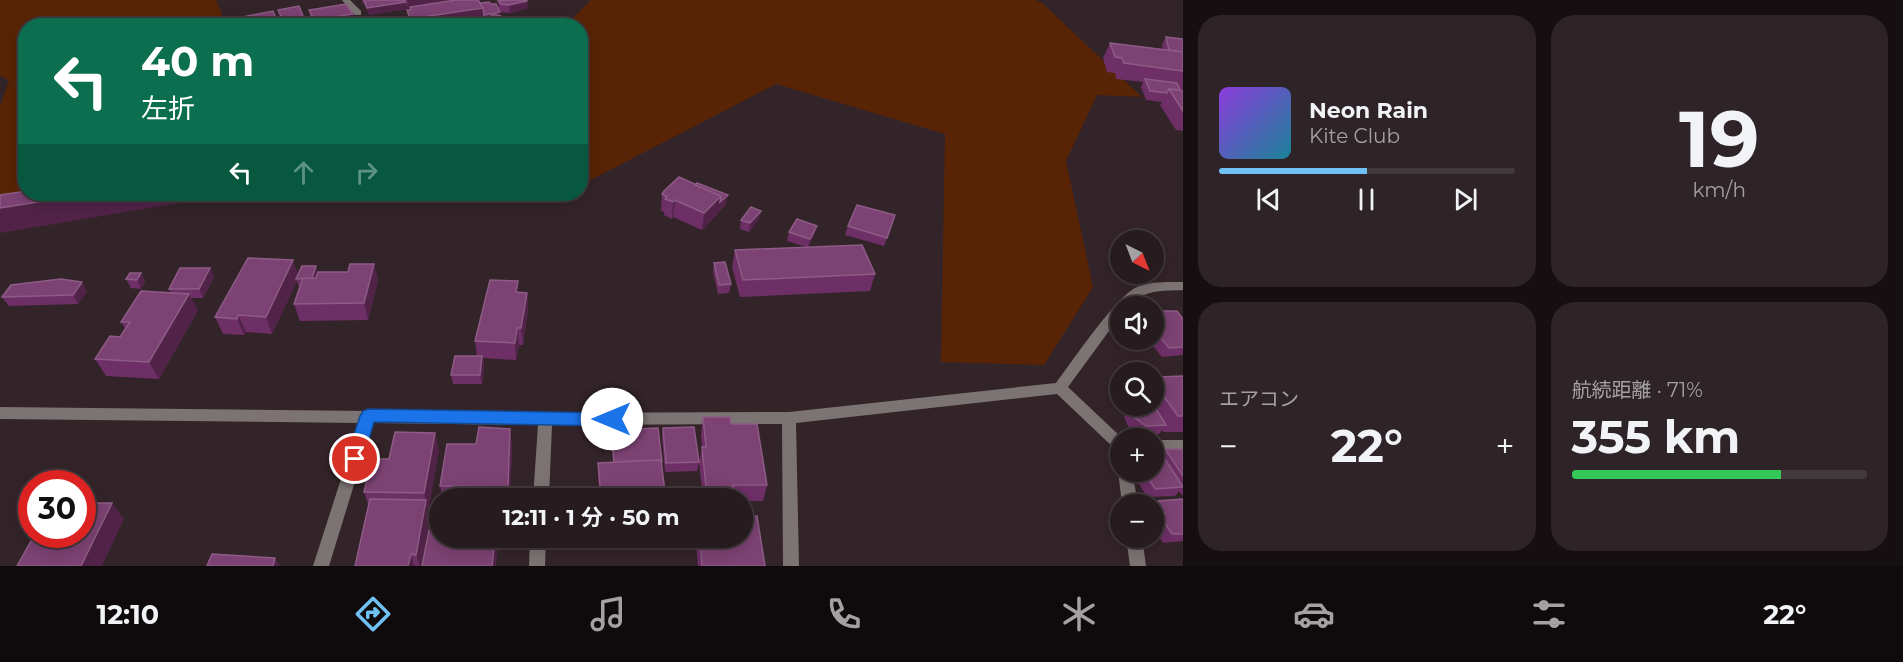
<!DOCTYPE html>
<html lang="ja">
<meta charset="utf-8">
<style>
body{margin:0;font-family:Montserrat,"Noto Sans JP",sans-serif;background:#2e2428;color:#f1f3f6;height:100vh;display:flex;flex-direction:column;font-size:22px;white-space:nowrap}
*{box-sizing:border-box;margin:0}
p{font-size:20px;color:#a4a1a4}
.icon{flex:none;width:33px;height:33px;fill:none;stroke:currentColor;stroke-width:2;stroke-linecap:round;stroke-linejoin:round}
.map{position:relative;flex:1;overflow:hidden}
.panel{display:flex;flex-direction:column;gap:15px;padding:15px;background:#150f11;width:720px}
.panel>*{flex:none}
.banner{position:absolute;left:18px;top:18px;width:570px;height:183px;border-radius:24px;box-shadow:0 3px 15px #0003,0 0 0 2px #42393d;background:#0b6e4f;color:#fff;overflow:hidden}
.needle{width:39px;rotate:138deg}
.buttons{position:absolute;left:1110px;top:230px;display:grid;gap:12px}
.buttons a{display:grid;place-items:center;width:54px;height:54px;border-radius:50%;background:#261b1f;box-shadow:0 3px 15px #0003,0 0 0 2px #42393d;font-size:30px}
.speed{position:absolute;left:18px;top:470px;display:flex;gap:12px;font-size:30px;font-weight:700;text-align:center}
.speed>*{display:grid;place-content:center;width:78px;height:78px;border-radius:50%;background:#261b1f;box-shadow:0 3px 15px #0003,0 0 0 2px #42393d;line-height:1}
.speed .limit{border:9px solid #d22;background:#fff;color:#111}
.pin{position:absolute;display:grid;place-items:center;width:51px;height:51px;color:#fff;margin:-26px;border:3px solid #fff;border-radius:50%;box-shadow:0 2px 6px #0007}
.me{position:absolute;width:66px;margin:-33px;rotate:270deg;stroke-linejoin:round;filter:drop-shadow(0 0 4px #0008)}
.turn{display:flex;align-items:center;gap:21px;height:126px;padding:0 24px;font-size:27px}
.turn .icon{width:78px;height:78px;stroke-width:2.5}
.turn b{display:block;font-size:42px;line-height:51px}
.lanes{display:flex;align-items:center;height:57px;padding:0 24px;background:#0003;justify-content:center;gap:30px;direction:ltr}
.lanes .off{opacity:.35}
.big{font-size:45px;font-weight:700;line-height:1.1}
.panel .widget{flex:1;display:flex;flex-direction:column;justify-content:center;gap:9px;min-width:0;padding:0 21px;border-radius:24px;background:#2e2428}
.panel .dial{align-items:center;gap:0}
.dial b{font-size:78px;line-height:1}
.song{display:flex;align-items:center;gap:18px}
.cover{width:72px;height:72px;border-radius:9px;background:linear-gradient(135deg,hsl(270 70% 55%),hsl(190 70% 35%))}
.played{height:6px;border-radius:3px;background:linear-gradient(90deg,#70c2f4 50%,#42393d 50%)}
.keys{display:flex;justify-content:space-around;direction:ltr}
.heat{display:flex;justify-content:space-between;align-items:center;font-size:33px;direction:ltr}
.charge{height:9px;border-radius:4px;background:linear-gradient(90deg,#34c759 71%,#42393d 0)}
.panel .tiles{flex:1;display:grid;gap:15px;grid-template-columns:repeat(2,1fr)}
.trip{position:absolute;left:429px;top:488px;width:324px;height:60px;border-radius:30px;background:#261b1f;box-shadow:0 3px 15px #0003,0 0 0 2px #42393d;font-weight:700;line-height:60px;text-align:center}
.tab-bar{display:flex;height:96px;justify-content:space-around;align-items:center;background:#0f0b0c;color:#a4a1a4}
.tab-bar .icon{width:42px;height:42px}
.tab-bar .selected{color:#70c2f4}
.tab-bar b{font-size:27px;color:#f1f3f6}
main{display:flex;flex:1;min-height:0}
.map>svg:first-child{display:block}
.green{fill:#592405}
.lines{fill:none;stroke-linecap:round;stroke-linejoin:round}
.minor{fill:#7c7473;fill-rule:evenodd}
.wall{fill:#6e2f66}
.shaded-wall{fill:#512348}
.building{fill:#7c4273;stroke:#8d5b85;stroke-width:1.5}
.route{fill:#1a73e8;stroke:#114b97;stroke-width:1.5}
</style>
<main>
<div class="map">
<svg width="1183" height="566" viewBox="0 0 1183 566">
<rect width="100%" height="100%" fill="#332429"/>
<g class="green">
<polygon points="0,0 216,0 226,25 26,26 26,194 0,217 0,106 9,81 0,75"/>
<polygon points="591,0 1035,0 1042,3 1142,97 1097,95 1066,161 1093,287 1044,365 941,362 945,134 776,84 581,185 580,26 565,26"/>
</g>
<g class="lines">
<g class="minor">
<polygon points="342,0 350,0 361,11 361,15 355,15"/>
<path d="M1183,282V290C1162,291 1144,289 1129,306H1120V316L1068,387L1122,438H1120V451L1115,449L1057,394L796,423L799,566H783L782,424L552,425L549,498H533L538,425L373,423L329,566H313L359,423L0,419V407L545,413L789,412L1056,383C1072,362 1116,296 1137,287C1151,281 1168,282 1183,282Z"/>
<rect x="1154" y="440" width="29" height="12"/>
<polygon points="1120,466 1120,471 1132,471 1138,504 1122,504 1118,471"/>
<polygon points="530,537 546,537 545,566 529,566"/>
<polygon points="1126,537 1142,537 1146,566 1130,566"/>
</g>
</g>
<g class="wall">
<polygon points="362,0 478,0 480,3 491,4 500,12 500,16 511,20 534,22 479,23 465,26 410,26 407,10 410,10 410,8 408,8 405,2 407,9 369,15 365,4 363,4"/>
<polygon points="498,1 528,8 510,13 501,12 499,9"/>
<polygon points="309,10 353,14 354,22 332,26 314,26 311,18"/>
<polygon points="1166,37 1183,39 1183,131 1176,130 1160,105 1162,102 1146,100 1141,87 1143,82 1116,79 1115,73 1107,72 1103,58 1110,43 1163,49 1162,45"/>
<polygon points="679,177 726,204 702,230 673,217 672,219 664,215 664,212 661,211 662,194"/>
<polygon points="895,215 884,246 845,235 848,226"/>
<polygon points="759,219 749,232 740,229 741,220"/>
<polygon points="817,226 814,235 808,247 875,274 870,291 740,297 732,267 735,250 807,247 787,241 789,232"/>
<polygon points="714,263 731,284 729,293 718,294 713,272"/>
<polygon points="374,264 378,280 368,320 300,321 294,304 299,287 297,281 272,334 246,332 244,335 223,334 215,317 298,274 318,272 348,272"/>
<polygon points="210,268 214,277 203,298 191,298 198,310 159,379 106,376 95,359 120,337 125,328 121,322 171,293 169,289"/>
<polygon points="141,273 145,282 141,289 131,288 126,279"/>
<polygon points="87,291 78,304 9,306 2,297"/>
<polygon points="519,292 527,293 528,309 523,345 519,345 516,360 483,358 484,365 482,384 453,384 451,375 477,356 475,341"/>
<polygon points="1161,311 1183,319 1183,355 1162,357 1149,341 1150,339 1154,339 1154,322"/>
<polygon points="1183,376 1183,432 1164,432 1162,430 1159,434 1139,435 1128,426 1124,417 1131,408 1147,407 1145,405 1154,405 1154,384 1159,377"/>
<polygon points="703,417 731,424 767,485 763,501 742,501 742,498 703,498 699,463 702,448 701,434"/>
<polygon points="663,428 699,462 697,471 665,472 662,437"/>
<polygon points="611,430 662,462 662,467 665,492 664,498 600,498 598,479 598,463 613,462"/>
<polygon points="512,446 510,498 443,498 440,486"/>
<polygon points="439,449 428,509 430,516 421,566 355,566 369,506 364,492 389,459"/>
<polygon points="1165,449 1183,449 1183,495 1182,495 1179,491 1175,496 1147,497 1135,477 1139,471 1154,471 1158,457"/>
<polygon points="1183,499 1183,541 1163,543 1154,527 1154,520 1155,518 1154,516 1154,504 1157,501"/>
<polygon points="750,516 765,566 698,566 696,543 697,537 742,537"/>
</g>
<g class="shaded-wall">
<polygon points="407,0 464,0 408,8"/>
<polygon points="527,1 528,8 510,13 509,5"/>
<polygon points="405,2 407,9 369,15 367,8"/>
<polygon points="483,8 484,22 465,26 411,26 410,19"/>
<polygon points="500,12 501,20 485,22 484,15"/>
<polygon points="353,14 354,22 332,26 315,26 314,20"/>
<polygon points="303,16 306,24 301,26 284,26 284,23 298,17"/>
<polygon points="89,194 233,194 1,233 0,232 0,208"/>
<polygon points="728,195 726,204 719,211 720,202"/>
<polygon points="721,196 719,213 702,230 704,213"/>
<polygon points="675,200 673,217 672,219 673,202"/>
<polygon points="761,211 759,219 749,232 750,223"/>
<polygon points="817,226 814,235 808,247 810,239"/>
<polygon points="293,260 299,277 296,279 297,281 272,334 266,317"/>
<polygon points="374,264 378,280 368,320 364,303"/>
<polygon points="316,266 319,275 314,288 311,279"/>
<polygon points="210,268 214,277 203,298 199,289"/>
<polygon points="141,273 145,282 141,289 137,280"/>
<polygon points="82,282 87,291 78,304 73,295"/>
<polygon points="527,293 528,309 523,345 521,328"/>
<polygon points="189,294 198,310 159,379 149,362"/>
<polygon points="238,315 246,332 244,335 237,319"/>
<polygon points="517,328 519,345 516,360 515,343"/>
<polygon points="482,356 484,365 482,384 480,375"/>
<polygon points="510,429 512,446 510,498 509,498 508,487"/>
<polygon points="435,433 439,449 429,509 424,493"/>
<polygon points="426,500 430,516 421,566 420,566 416,555"/>
<polygon points="112,503 124,519 102,566 81,566"/>
<polygon points="495,537 497,537 498,547 496,566 492,566"/>
<polygon points="411,554 414,566 408,566"/>
<polygon points="275,558 280,566 273,566"/>
</g>
<g class="building">
<polygon points="364,0 405,0 405,2 367,8"/>
<polygon points="456,0 478,0 483,8 410,19 407,10 411,10 410,7"/>
<polygon points="505,0 527,0 527,1 509,5 501,4 498,1"/>
<polygon points="489,2 491,4 496,4 500,12 484,15 483,8 480,3"/>
<polygon points="346,4 353,14 314,20 309,10"/>
<polygon points="299,6 303,16 298,17 299,20 284,23 278,10"/>
<polygon points="273,11 279,26 239,26 237,18"/>
<polygon points="494,14 522,23 518,26 476,26"/>
<polygon points="515,17 534,22 529,26 522,26 522,23 511,20"/>
<polygon points="1166,37 1183,39 1183,52 1169,50"/>
<polygon points="1110,43 1183,52 1183,71 1124,63 1122,58 1115,57"/>
<polygon points="1145,79 1177,83 1180,90 1169,89 1167,93 1150,91"/>
<polygon points="1169,89 1183,91 1183,111"/>
<polygon points="679,177 721,196 704,213 675,200 673,202 665,199 667,197 662,194 664,191"/>
<polygon points="697,183 728,195 720,202 721,196 695,185"/>
<polygon points="26,191 26,194 89,194 0,208 0,195"/>
<polygon points="857,205 895,215 887,238 848,226"/>
<polygon points="751,207 761,211 750,223 741,220"/>
<polygon points="797,219 817,226 810,239 789,232"/>
<polygon points="862,245 875,274 743,280 735,250"/>
<polygon points="248,258 293,260 266,317 238,315 237,319 215,317"/>
<polygon points="725,262 731,284 719,285 714,263"/>
<polygon points="350,264 374,264 364,303 294,304 303,278 316,278 318,272 348,272"/>
<polygon points="302,266 316,266 312,278 296,279"/>
<polygon points="180,268 210,268 199,289 169,289"/>
<polygon points="130,273 141,273 137,280 126,279"/>
<polygon points="61,279 82,282 73,295 2,297 11,285"/>
<polygon points="490,280 518,281 516,292 527,293 521,328 517,328 515,343 475,341"/>
<polygon points="141,291 189,294 149,362 95,359 110,336 120,337 130,322 121,322"/>
<polygon points="1161,311 1177,311 1183,319 1183,347 1169,348 1156,332 1159,332 1154,324 1156,323 1155,321"/>
<polygon points="455,356 482,356 480,375 451,375"/>
<polygon points="1183,376 1183,416 1178,416 1154,383 1162,382 1159,377"/>
<polygon points="1155,407 1166,425 1146,426 1135,418 1131,408"/>
<polygon points="703,417 730,417 731,424 757,424 767,485 733,485 735,498 707,497 702,447 706,447"/>
<polygon points="479,427 510,429 508,487 440,486 447,444 476,444"/>
<polygon points="694,427 699,462 666,463 663,428"/>
<polygon points="658,428 662,462 661,462 661,460 614,462 611,430"/>
<polygon points="395,432 435,433 424,493 364,492 372,459 389,459"/>
<polygon points="1165,449 1183,449 1183,476"/>
<polygon points="1163,456 1183,487 1155,489 1144,471 1154,471 1154,457"/>
<polygon points="661,460 665,492 601,495 598,463"/>
<polygon points="370,499 426,500 416,555 411,554 408,566 355,566"/>
<polygon points="1183,499 1183,534 1172,534 1159,514 1165,514 1157,501"/>
<polygon points="742,501 747,501 750,516 757,516 765,566 702,566 700,537 742,537"/>
<polygon points="82,503 112,503 81,566 17,566 35,534 82,534"/>
<polygon points="429,530 440,530 440,537 495,537 492,566 422,566"/>
<polygon points="212,554 275,558 273,566 207,566"/>
</g>
<polygon class="route" points="368,409 612,413 618,414 620,419 618,424 612,426 374,422 363,459 361,464 355,466 349,464 346,459 360,416 363,411"/>
</svg>
<div class="buttons">
<a><svg class="needle" viewBox="-14 -14 28 28"><path d="M0-13l5 13h-10z" fill="#e53935"/><path d="M0 13l5-13h-10z" fill="#a4a1a4"/></svg></a>
<a><svg class="icon" aria-label="sound" viewBox="0 0 24 24"><path d="M4 9h4l5-4v14l-5-4H4zM17 9q2 3 0 6"/></svg></a>
<a><svg class="icon" aria-label="search" viewBox="0 0 24 24"><circle cx="10" cy="10" r="6"/><path d="M15 15l6 6"/></svg></a>
<a>+</a>
<a>−</a>
</div>
<div class="speed"><div class="limit">30</div></div>
<div class="pin" style="left:355px;top:459px;background:#d93025"><svg class="icon" aria-label="arrive" viewBox="0 0 24 24"><path d="M6 21V4h12l-3 4 3 4H6"/></svg></div>
<svg class="me" style="left:612px;top:419px" viewBox="-20 -20 40 40"><circle r="19" fill="#fff"/><path d="M0-13L10 11 0 6-10 11z" fill="#1a73e8"/></svg>
<div class="trip">12:11 · 1 分 · 50 m</div>
<div class="banner">
<div class="turn"><svg class="icon" aria-label="left" viewBox="0 0 24 24"><path d="M17 20v-9H6M10 6l-5 5 5 5"/></svg><div><b>40 m</b>左折</div></div>
<div class="lanes"><svg class="icon" aria-label="left" viewBox="0 0 24 24"><path d="M17 20v-9H6M10 6l-5 5 5 5"/></svg><svg class="icon off" aria-label="ahead" viewBox="0 0 24 24"><path d="M12 20V5M6 11l6-6 6 6"/></svg><svg class="icon off" aria-label="right" viewBox="0 0 24 24"><path d="M7 20v-9h11M14 6l5 5-5 5"/></svg></div>
</div>
</div>
<section class="panel">
<div class="tiles">
<div class="widget">
<div class="song"><i class="cover"></i><div><b>Neon Rain</b><p>Kite Club</p></div></div>
<div class="played"></div>
<div class="keys"><svg class="icon" aria-label="previous" viewBox="0 0 24 24"><path d="M18 5L8 12l10 7zM5 5v14"/></svg><svg class="icon" aria-label="pause" viewBox="0 0 24 24"><path d="M8 5v14M16 5v14"/></svg><svg class="icon" aria-label="next" viewBox="0 0 24 24"><path d="M6 5l10 7-10 7zM19 5v14"/></svg></div>
</div>
<div class="widget dial"><b>19</b><p>km/h</p></div>
<div class="widget"><p>エアコン</p>
<div class="heat"><a>−</a><b class="big">22°</b><a>+</a></div>
</div>
<div class="widget"><p>航続距離 · 71%</p><b class="big">355 km</b><div class="charge"></div></div>
</div>
</section>
</main>
<nav class="tab-bar">
<b>12:10</b>
<svg class="icon selected" aria-label="directions" viewBox="0 0 24 24"><path d="M12 3l9 9-9 9-9-9zM9 14v-3h6M13 9l2 2-2 2"/></svg>
<svg class="icon" aria-label="music" viewBox="0 0 24 24"><path d="M9 18V5l10-2v13"/><circle cx="6" cy="18" r="3"/><circle cx="16" cy="16" r="3"/></svg>
<svg class="icon" aria-label="phone" viewBox="0 0 24 24"><path d="M5 4h4l2 5-3 2q2 4 5 5l2-3 5 2v4C11 20 4 13 5 4z"/></svg>
<svg class="icon" aria-label="climate" viewBox="0 0 24 24"><path d="M12 3v18M4 7l16 10M4 17L20 7"/></svg>
<svg class="icon" aria-label="car" viewBox="0 0 24 24"><path d="M5 17H2v-5l4-1 3-4h7l3 4 3 1v5h-3M9 17h6M6 11h13"/><circle cx="7" cy="17" r="2"/><circle cx="17" cy="17" r="2"/></svg>
<svg class="icon" aria-label="filters" viewBox="0 0 24 24"><path d="M4 7h16M4 17h16"/><circle cx="9" cy="7" r="2"/><circle cx="15" cy="17" r="2"/></svg>
<b>22°</b>
</nav>
